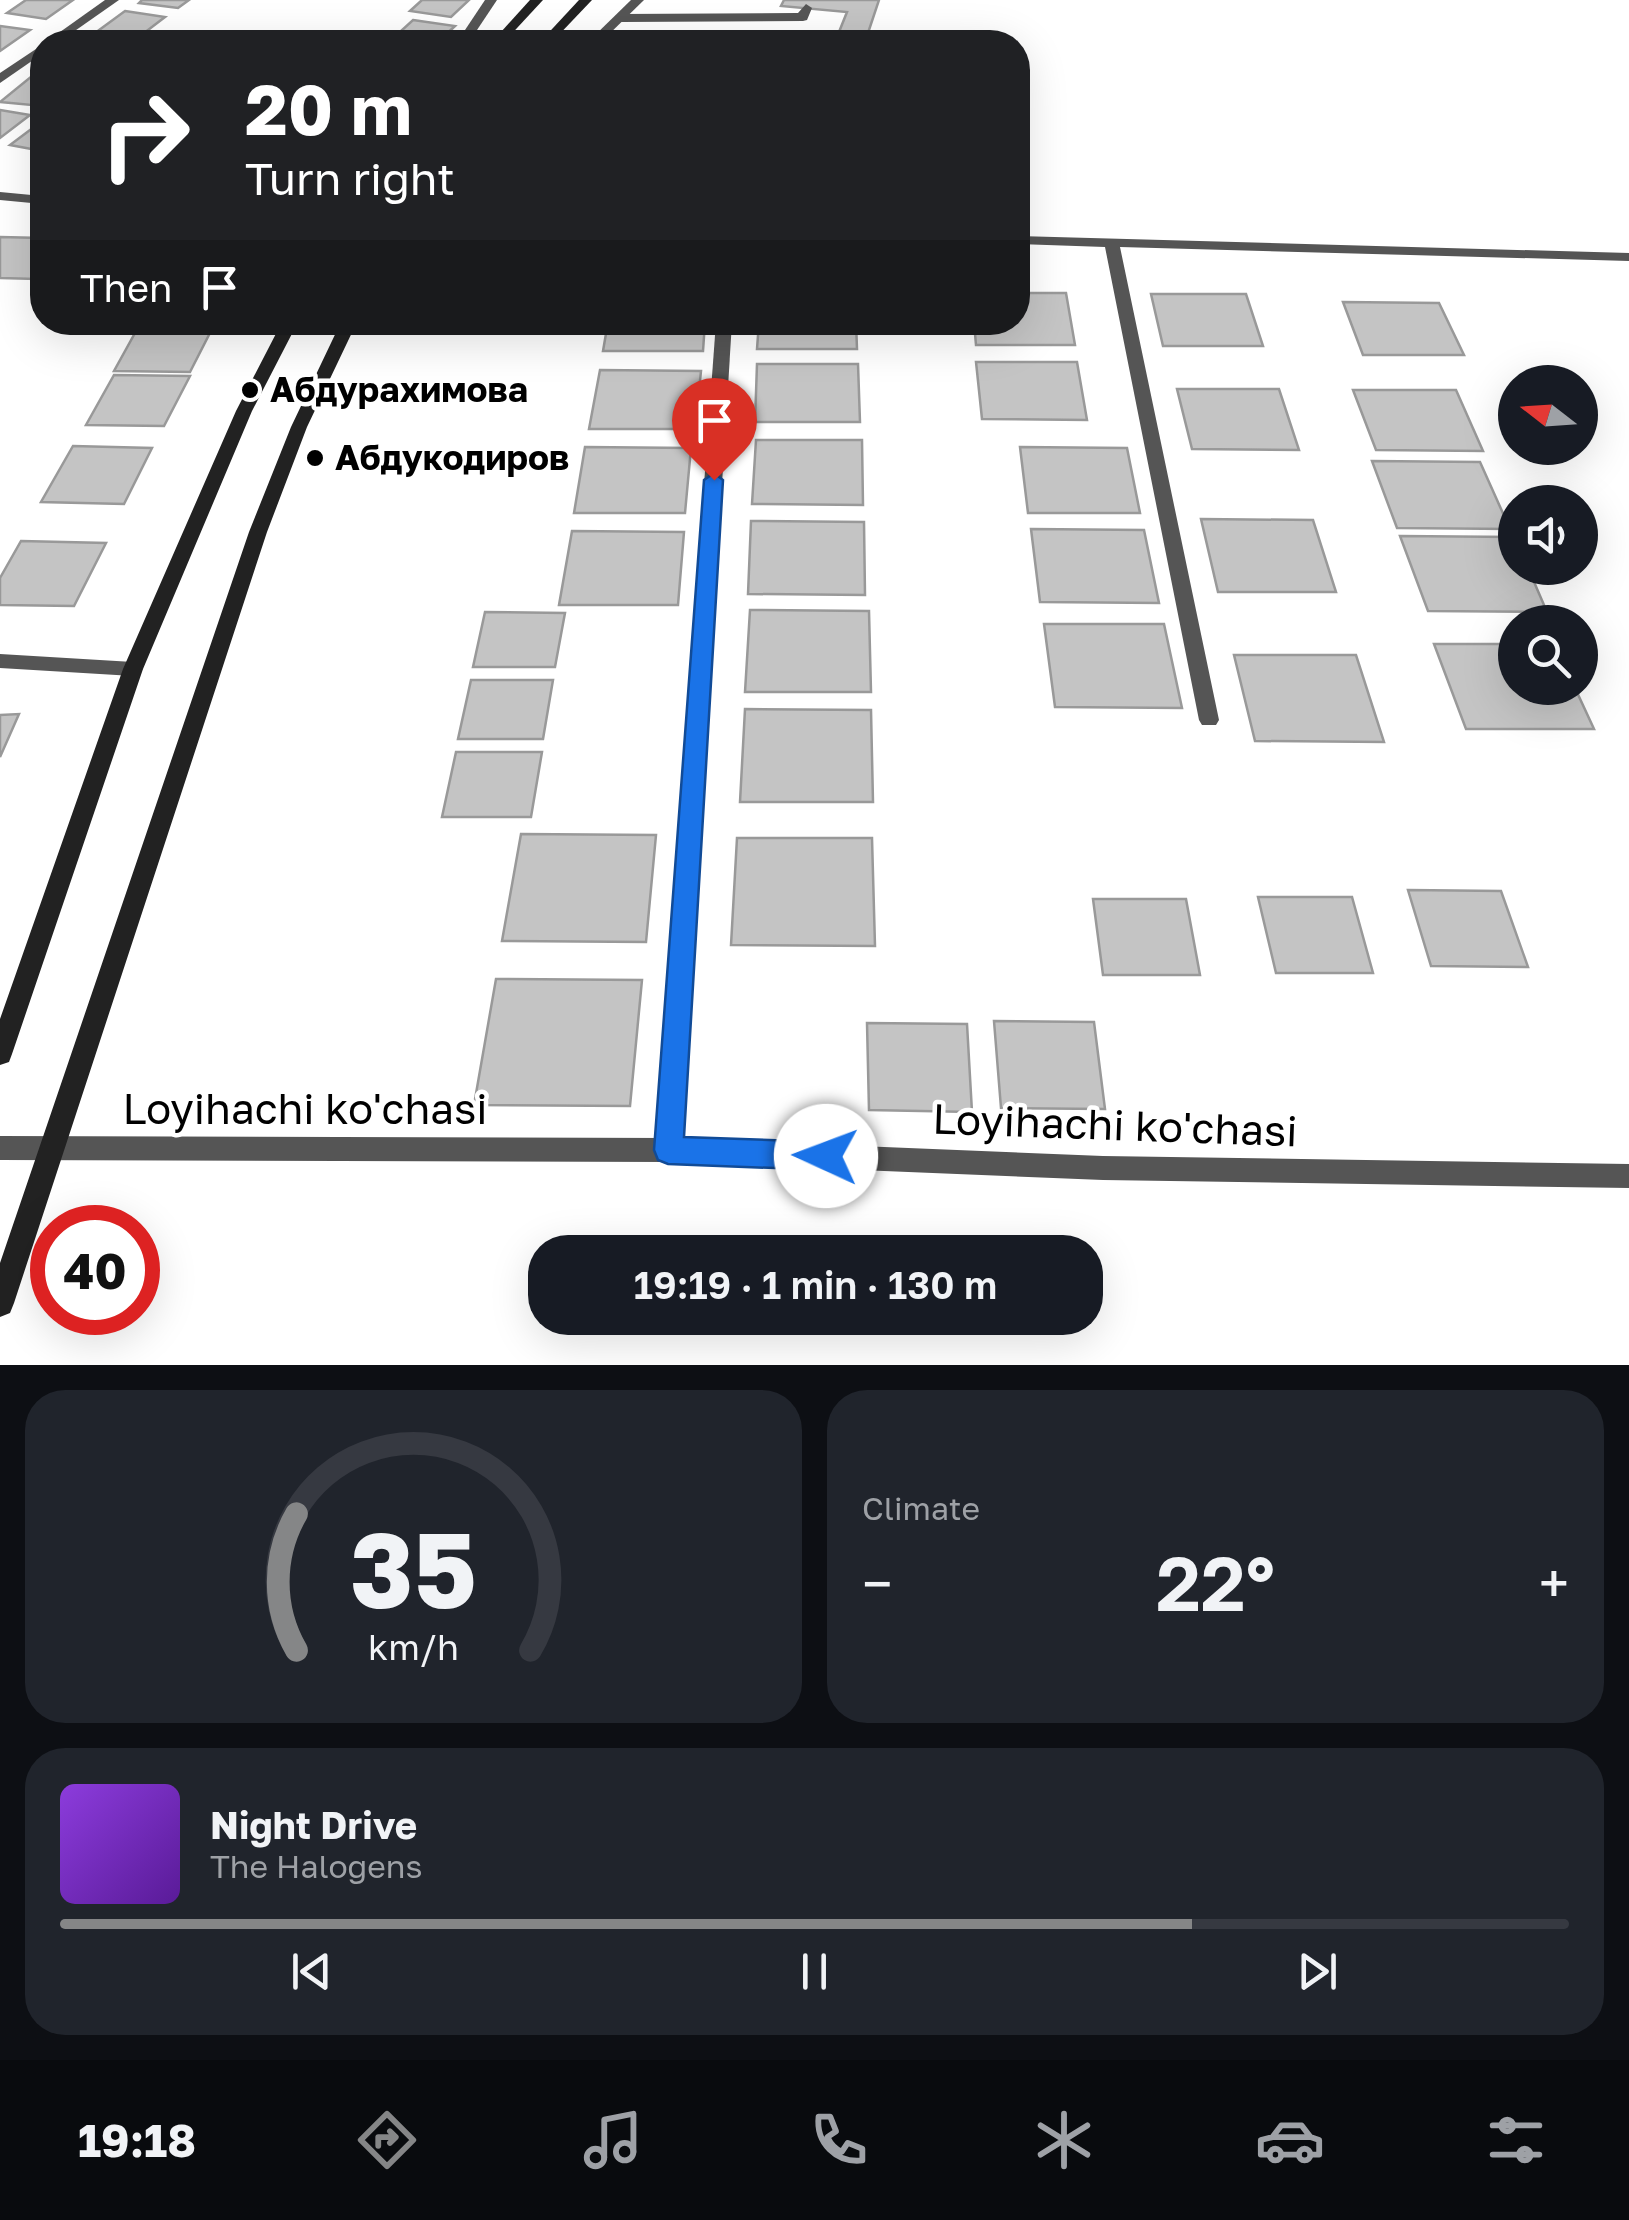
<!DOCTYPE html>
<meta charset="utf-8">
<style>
body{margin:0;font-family:"Golos Text",sans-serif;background:#20242c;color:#f1f3f6;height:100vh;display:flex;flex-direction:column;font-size:38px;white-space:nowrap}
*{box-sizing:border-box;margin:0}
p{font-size:32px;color:#9ea1a6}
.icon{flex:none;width:55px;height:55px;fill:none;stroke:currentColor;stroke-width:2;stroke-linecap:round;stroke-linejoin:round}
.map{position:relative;height:1365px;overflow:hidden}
.sheet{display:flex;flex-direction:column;gap:25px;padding:25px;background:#0d0f14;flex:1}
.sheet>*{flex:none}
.banner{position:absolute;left:30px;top:30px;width:1000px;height:305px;border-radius:40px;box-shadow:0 10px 40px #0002;background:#202124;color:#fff;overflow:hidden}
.needle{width:65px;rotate:287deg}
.fabs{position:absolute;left:1498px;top:365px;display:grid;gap:20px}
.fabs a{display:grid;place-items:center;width:100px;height:100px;border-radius:50%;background:#171b24;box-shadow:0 10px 40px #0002;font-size:50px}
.speed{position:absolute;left:30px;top:1205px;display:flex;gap:20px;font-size:50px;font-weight:700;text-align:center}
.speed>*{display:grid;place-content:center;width:130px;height:130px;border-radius:50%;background:#171b24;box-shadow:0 10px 40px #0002;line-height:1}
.speed .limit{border:15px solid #d22;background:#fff;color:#111}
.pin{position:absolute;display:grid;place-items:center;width:85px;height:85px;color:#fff;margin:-102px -42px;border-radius:50% 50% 50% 0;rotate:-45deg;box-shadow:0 0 10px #0007}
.pin .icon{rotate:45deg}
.me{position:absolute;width:110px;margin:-55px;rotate:272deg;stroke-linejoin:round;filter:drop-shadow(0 0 8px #0008)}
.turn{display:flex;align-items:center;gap:35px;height:210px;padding:0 50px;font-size:45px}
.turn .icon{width:130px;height:130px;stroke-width:2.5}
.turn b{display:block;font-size:70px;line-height:85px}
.then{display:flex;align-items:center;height:95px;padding:0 50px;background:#0003;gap:20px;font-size:38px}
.big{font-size:75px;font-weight:600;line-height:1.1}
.sheet .card{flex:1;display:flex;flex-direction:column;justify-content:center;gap:15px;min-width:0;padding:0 35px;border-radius:40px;background:#20242c}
.sheet .dial{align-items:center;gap:0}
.dial svg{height:260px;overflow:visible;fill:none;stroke:#363941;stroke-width:7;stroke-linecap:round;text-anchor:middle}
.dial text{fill:#f1f3f6;stroke:none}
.song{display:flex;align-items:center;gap:30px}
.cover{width:120px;height:120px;border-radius:15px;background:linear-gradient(135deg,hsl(270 70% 55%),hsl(270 70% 35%))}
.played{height:10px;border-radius:5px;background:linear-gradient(90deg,#858687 75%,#363941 75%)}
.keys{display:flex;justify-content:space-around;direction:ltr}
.heat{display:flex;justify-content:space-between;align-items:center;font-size:55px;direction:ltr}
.sheet .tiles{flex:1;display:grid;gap:25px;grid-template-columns:1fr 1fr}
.card:last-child{grid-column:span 2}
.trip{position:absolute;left:528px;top:1235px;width:575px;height:100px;border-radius:40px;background:#171b24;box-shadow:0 10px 40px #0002;font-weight:600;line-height:100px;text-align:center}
.tab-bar{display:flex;height:160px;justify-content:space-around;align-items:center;background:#090b0e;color:#9ea1a6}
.tab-bar .icon{width:70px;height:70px}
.tab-bar .active{color:#858687}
.tab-bar b{font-size:45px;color:#f1f3f6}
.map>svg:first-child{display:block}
.building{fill:#c4c4c4;stroke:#999;stroke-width:2.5}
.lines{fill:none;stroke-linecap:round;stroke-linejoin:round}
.service{fill:#555;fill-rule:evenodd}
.minor{fill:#555;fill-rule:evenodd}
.tertiary{fill:#555;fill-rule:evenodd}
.secondary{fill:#222;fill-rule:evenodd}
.route{fill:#1a73e8;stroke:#114b97;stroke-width:2.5}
.poi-dot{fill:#000;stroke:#fff;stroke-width:4}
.labels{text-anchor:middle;stroke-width:9;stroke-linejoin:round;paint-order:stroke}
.poi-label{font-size:35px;font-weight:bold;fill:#000;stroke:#fff;text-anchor:start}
.near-street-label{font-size:42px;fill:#000;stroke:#fff}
</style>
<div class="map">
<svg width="1629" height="1365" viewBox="0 0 1629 1365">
<rect width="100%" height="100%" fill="#fff"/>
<g class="building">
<polygon points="26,0 73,0 46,19 7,13"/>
<polygon points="142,0 189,0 178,8 139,3"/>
<polygon points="422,0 469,0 451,17 410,11"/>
<polygon points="784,0 879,0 865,42 835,42 847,12 781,6"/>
<polygon points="125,11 165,17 135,40 95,33"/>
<polygon points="413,20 455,26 438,42 389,42"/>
<polygon points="0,26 30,30 0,51"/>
<polygon points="32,76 42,78 42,106 0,102"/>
<polygon points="0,110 30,115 0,138"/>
<polygon points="42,121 42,151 10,145"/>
<polygon points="0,237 42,238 42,270 37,279 0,278"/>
<polygon points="1018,293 1066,293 1075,345 976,345 974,322 1018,322"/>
<polygon points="1151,294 1246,294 1263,346 1163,346"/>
<polygon points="1343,302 1439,303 1464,355 1363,355"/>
<polygon points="608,322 705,322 703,351 603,351"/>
<polygon points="759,322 856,322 857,349 757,349"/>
<polygon points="140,324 214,325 190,372 114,371"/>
<polygon points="976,362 1077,362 1087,420 982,419"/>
<polygon points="757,364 858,364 860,422 755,422"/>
<polygon points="600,370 701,371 695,429 589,429"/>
<polygon points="114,375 190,376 164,426 86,425"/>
<polygon points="1177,389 1279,389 1299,450 1192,449"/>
<polygon points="1353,390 1456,390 1483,451 1376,450"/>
<polygon points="756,440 862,440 863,505 752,504"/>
<polygon points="73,446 152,448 124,504 41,502"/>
<polygon points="585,447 691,448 685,513 574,513"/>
<polygon points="1020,447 1127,448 1140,513 1028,513"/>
<polygon points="1372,461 1480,462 1510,529 1397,528"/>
<polygon points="1201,519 1313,520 1336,592 1218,592"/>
<polygon points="751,521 864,522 865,595 748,594"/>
<polygon points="1031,529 1144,530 1159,603 1040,602"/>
<polygon points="572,531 684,532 678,605 559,605"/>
<polygon points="1400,536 1514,537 1515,568 1528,568 1547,612 1428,611"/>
<polygon points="21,541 106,543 74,606 0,605 0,578"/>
<polygon points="750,610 869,611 871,692 745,692"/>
<polygon points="485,612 565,613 555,667 473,667"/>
<polygon points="1044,624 1164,624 1182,708 1055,707"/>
<polygon points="1434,644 1515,644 1515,688 1575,688 1594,729 1466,729"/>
<polygon points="1234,655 1356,655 1384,742 1255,741"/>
<polygon points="471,680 553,680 543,739 458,739"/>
<polygon points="745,709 871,710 873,802 740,802"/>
<polygon points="19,714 0,757 0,715"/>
<polygon points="456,752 542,752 531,817 442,817"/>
<polygon points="521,834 656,835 646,942 502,941"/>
<polygon points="737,838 872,838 875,946 731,945"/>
<polygon points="1408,890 1501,891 1528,967 1431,966"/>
<polygon points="1258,897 1352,897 1373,973 1276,973"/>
<polygon points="1093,899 1186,899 1200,975 1103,975"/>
<polygon points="496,979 642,980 630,1106 474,1105"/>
<polygon points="994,1021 1094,1022 1105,1109 1001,1108"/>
<polygon points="867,1023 967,1024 972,1112 869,1110"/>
</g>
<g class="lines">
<polygon class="service" points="806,4 812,8 807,20 803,21 621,22 615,18 621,14 798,13"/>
<g class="minor">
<polygon points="105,0 119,0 59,42 46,42"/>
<polygon points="485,0 497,0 469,42 457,42"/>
<polygon points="631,0 644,0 601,42 588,42"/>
<polygon points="42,45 42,54 0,83 0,73"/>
<polygon points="0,192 42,196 42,204 0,200"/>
<polygon points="1018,236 1629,253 1629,261 1120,247 1219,720 1216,725 1202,725 1199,720 1105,247 1018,244"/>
<polygon points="716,322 732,322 681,1150 677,1159 668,1162 659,1159 655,1150"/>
<polygon points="0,654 133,662 143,669 133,676 0,668"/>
</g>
<polygon class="tertiary" points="0,1136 668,1138 1103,1156 1629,1164 1629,1188 1103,1180 668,1162 0,1160"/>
<g class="secondary">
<polygon points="530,0 543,0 504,42 492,42"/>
<polygon points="579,0 592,0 552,42 540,42"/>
<polygon points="282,322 298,322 252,411 143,669 12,1054 9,1062 0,1065 0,1019 123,669 236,411"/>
<polygon points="341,322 357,322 307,427 267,532 14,1303 10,1313 0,1317 0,1263 249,532 291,427"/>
</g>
</g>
<polygon class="route" points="714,473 723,480 684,1137 826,1142 837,1146 841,1156 837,1166 826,1170 668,1164 658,1160 654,1150 704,480"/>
<g class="poi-dot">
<circle cx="250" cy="390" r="10"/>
<circle cx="315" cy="458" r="10"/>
</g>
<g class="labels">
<g class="poi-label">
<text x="270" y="402">Абдурахимова</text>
<text x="335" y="470">Абдукодиров</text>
</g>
<g class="near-street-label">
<text x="305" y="1124">Loyihachi ko'chasi</text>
<text transform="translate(1115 1125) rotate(2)" y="15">Loyihachi ko'chasi</text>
</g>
</g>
</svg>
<div class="fabs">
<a><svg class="needle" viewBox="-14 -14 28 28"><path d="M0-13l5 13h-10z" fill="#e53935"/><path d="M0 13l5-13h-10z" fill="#9ea1a6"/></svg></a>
<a><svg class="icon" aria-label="sound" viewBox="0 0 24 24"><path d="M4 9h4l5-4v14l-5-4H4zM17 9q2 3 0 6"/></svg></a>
<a><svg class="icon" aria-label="search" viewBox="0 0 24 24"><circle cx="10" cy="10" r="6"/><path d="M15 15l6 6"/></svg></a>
</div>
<div class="speed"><div class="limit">40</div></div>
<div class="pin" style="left:714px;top:480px;background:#d93025"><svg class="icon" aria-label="arrive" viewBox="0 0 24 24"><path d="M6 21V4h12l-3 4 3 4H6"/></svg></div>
<svg class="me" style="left:826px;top:1156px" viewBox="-20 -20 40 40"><circle r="19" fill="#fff"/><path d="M0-13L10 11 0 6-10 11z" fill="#1a73e8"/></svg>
<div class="trip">19:19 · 1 min · 130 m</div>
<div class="banner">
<div class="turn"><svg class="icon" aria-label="right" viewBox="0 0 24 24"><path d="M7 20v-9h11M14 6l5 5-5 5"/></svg><div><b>20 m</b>Turn right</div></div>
<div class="then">Then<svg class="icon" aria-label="arrive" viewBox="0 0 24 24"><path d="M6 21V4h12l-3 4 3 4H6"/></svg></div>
</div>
</div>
<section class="sheet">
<div class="tiles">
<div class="card dial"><svg viewBox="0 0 100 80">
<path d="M14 69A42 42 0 1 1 86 69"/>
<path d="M14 69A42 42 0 0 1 14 27" stroke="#858687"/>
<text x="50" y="56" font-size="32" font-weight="700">35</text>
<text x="50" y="72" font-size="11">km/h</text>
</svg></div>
<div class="card"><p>Climate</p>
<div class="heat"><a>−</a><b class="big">22°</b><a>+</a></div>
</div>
<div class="card">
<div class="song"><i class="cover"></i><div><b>Night Drive</b><p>The Halogens</p></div></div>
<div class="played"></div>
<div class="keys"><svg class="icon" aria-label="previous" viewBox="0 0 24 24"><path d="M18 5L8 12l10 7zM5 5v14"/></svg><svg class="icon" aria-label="pause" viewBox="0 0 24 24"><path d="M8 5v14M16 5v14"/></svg><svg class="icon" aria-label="next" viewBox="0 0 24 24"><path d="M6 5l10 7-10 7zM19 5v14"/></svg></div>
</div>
</div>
</section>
<nav class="tab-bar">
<b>19:18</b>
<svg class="icon active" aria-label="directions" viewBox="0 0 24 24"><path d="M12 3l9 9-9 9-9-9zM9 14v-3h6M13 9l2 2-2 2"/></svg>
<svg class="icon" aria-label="music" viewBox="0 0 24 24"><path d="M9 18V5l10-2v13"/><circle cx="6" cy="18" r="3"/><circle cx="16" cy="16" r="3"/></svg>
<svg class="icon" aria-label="phone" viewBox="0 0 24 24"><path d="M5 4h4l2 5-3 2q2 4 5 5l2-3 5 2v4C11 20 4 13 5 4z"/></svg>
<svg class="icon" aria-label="climate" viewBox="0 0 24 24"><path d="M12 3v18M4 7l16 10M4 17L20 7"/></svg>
<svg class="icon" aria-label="car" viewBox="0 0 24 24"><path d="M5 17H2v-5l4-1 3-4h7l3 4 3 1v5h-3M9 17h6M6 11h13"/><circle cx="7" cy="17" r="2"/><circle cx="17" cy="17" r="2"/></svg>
<svg class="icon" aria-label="filters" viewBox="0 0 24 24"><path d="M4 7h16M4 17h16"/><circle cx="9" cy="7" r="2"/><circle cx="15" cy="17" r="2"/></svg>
</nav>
